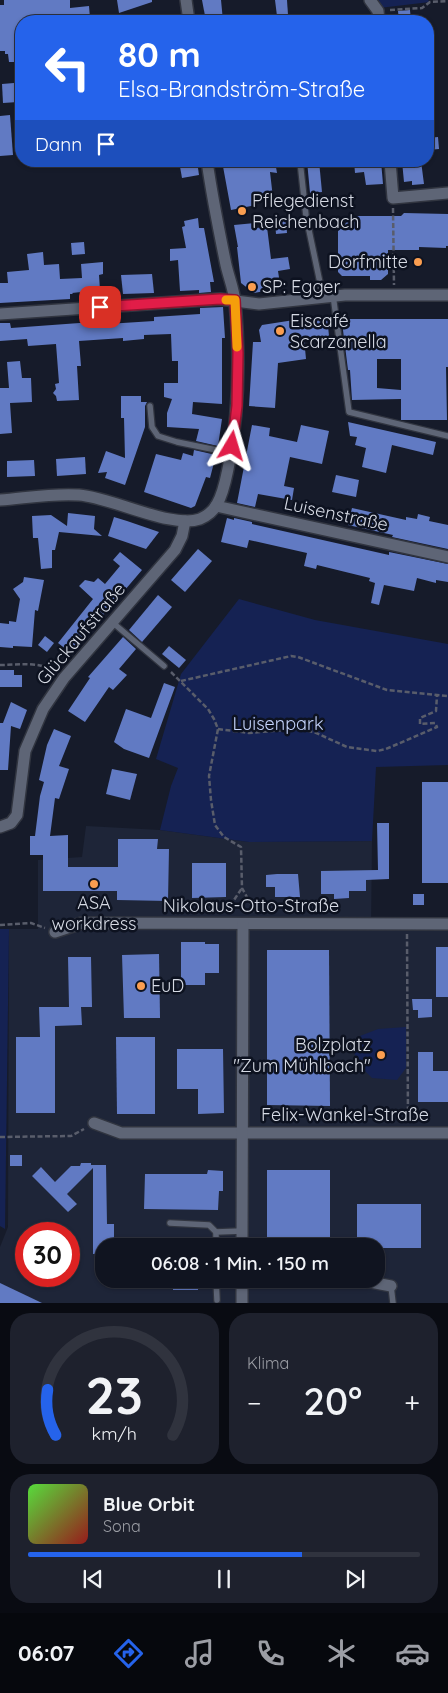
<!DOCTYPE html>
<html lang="de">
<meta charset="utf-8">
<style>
body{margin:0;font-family:Quicksand,sans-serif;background:#1e212d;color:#f1f3f6;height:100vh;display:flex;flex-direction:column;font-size:19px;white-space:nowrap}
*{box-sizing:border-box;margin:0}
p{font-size:16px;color:#9c9ea5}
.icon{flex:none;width:28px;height:28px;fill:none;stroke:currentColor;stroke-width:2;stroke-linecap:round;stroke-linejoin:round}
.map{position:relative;height:1303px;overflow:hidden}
.drawer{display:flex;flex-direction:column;gap:10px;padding:10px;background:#090b12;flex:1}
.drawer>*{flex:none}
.top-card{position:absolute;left:15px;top:15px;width:419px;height:152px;border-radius:20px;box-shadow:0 1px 4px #0004,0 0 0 1px #30333e;background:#2563eb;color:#fff;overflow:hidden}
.speed{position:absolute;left:15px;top:1222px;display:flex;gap:10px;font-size:25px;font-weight:700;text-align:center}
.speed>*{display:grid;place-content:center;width:65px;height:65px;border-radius:50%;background:#101420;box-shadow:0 1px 4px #0004,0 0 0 1px #30333e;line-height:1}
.speed .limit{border:8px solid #d22;background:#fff;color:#111}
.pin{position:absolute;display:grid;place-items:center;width:42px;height:42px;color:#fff;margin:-21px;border-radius:10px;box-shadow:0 2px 8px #0006}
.me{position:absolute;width:55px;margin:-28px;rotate:7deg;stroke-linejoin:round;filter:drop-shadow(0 0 4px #0008)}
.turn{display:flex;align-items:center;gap:18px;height:105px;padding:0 20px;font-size:22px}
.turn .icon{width:65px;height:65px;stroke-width:2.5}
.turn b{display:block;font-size:35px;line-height:42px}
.then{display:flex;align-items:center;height:48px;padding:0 20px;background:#0003;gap:10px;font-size:19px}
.big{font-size:38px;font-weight:600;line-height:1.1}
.drawer .tile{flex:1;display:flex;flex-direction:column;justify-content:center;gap:8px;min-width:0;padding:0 18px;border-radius:20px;background:#1e212d}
.drawer .dial{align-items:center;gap:0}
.dial svg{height:130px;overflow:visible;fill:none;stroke:#30333e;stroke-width:7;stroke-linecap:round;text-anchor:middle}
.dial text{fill:#f1f3f6;stroke:none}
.song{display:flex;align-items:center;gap:15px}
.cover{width:60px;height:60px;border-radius:8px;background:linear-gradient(135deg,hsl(110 70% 55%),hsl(0 70% 35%))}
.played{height:5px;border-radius:2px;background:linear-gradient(90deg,#2563eb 70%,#30333e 70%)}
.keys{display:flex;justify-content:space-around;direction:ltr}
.heat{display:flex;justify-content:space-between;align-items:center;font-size:28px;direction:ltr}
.drawer .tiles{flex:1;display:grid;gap:10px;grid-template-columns:1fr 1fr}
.tile:last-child{grid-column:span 2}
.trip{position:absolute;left:95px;top:1238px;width:290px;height:50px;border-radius:20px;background:#101420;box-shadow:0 1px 4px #0004,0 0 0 1px #30333e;font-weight:600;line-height:50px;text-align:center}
.tabs{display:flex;height:80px;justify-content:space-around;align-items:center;background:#06080d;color:#9c9ea5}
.tabs .icon{width:35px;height:35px}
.tabs .current{color:#2563eb}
.tabs b{font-size:22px;color:#f1f3f6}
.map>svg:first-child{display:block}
.built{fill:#1e2538;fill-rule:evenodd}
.green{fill:#152253}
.building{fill:#617ac3;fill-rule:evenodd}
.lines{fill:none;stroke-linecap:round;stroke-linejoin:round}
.lane-casing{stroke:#313540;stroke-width:8}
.street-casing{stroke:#313540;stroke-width:14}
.path{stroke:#595d6b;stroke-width:2.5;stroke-dasharray:5 2.5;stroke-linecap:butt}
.lane{stroke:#5e6576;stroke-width:5.5}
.street{stroke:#5e6576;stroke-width:11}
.route-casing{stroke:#92132f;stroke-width:12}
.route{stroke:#e11d48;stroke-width:9}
.slow{stroke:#f59e0b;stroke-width:9}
.poi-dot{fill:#fb9e50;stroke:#0d1220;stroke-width:2}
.labels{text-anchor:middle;stroke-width:5;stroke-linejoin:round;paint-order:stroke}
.poi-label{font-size:18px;fill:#d6dae4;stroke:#0d1220;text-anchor:start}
.street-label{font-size:18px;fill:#d6dae4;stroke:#0d1220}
.park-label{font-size:18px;fill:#c4d3fb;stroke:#0d1220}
</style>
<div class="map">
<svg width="448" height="1303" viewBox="0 0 448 1303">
<rect width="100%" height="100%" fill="#161b2a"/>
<path class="built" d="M86,826L160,830L249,842L372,841L371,930H448V1303H0V1247L8,1227L9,929H38V860L82,857ZM26,1234H69V1276H26ZM104,1246H376V1279H104Z"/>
<g class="green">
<polygon points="379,0 428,0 430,2 379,8"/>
<polygon points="239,599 315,620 448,644 448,765 376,767 372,841 249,842 160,830 171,786 178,768 156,759 181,674"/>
<polygon points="0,929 9,929 5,1229 0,1226"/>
<polygon points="406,1027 406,1068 397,1080 372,1078 357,1063 353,1048 360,1036 378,1029"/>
</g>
<g class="building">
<polygon points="4,0 70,0 70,8 89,6 90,18 70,19 70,21 21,21 21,62 9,62 8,54 5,54 5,51 0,51 0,5 4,5"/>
<polygon points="117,0 152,0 152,2 119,13"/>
<polygon points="202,0 221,0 223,21 206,21"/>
<polygon points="275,0 287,0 288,15 277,16"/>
<polygon points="410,10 411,21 399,21 398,11"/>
<polygon points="14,83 18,102 3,103 2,84"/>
<polygon points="10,115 13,155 0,156 0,116"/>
<polygon points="438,137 439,149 428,150 428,138"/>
<polygon points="179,161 197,161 199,175 182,178"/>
<polygon points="222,161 275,161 277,173 270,172 273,198 255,200 256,205 231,210"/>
<polygon points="307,161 319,161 322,192 310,193"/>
<polygon points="354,161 381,161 383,184 366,185 364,172 355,173"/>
<polygon points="402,161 421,161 424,184 412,185 412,181 404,182"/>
<polygon points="404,213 448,214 448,246 446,246 446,248 419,247 419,250 388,250 388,274 381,280 370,280 370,276 342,276 338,272 338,231 353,216 401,216"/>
<polygon points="198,218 199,228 204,228 214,282 210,282 211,292 199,293 199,290 180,291 178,260 170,261 170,249 186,248 182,227 185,226 184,221"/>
<polygon points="286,221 287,233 276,234 275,222"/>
<polygon points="255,223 256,228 267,227 271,259 288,257 290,269 278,271 280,284 274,285 275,289 254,293 241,283 237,247 238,247 234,225"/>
<polygon points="84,242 85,254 72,255 71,243"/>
<polygon points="43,252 44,265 59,264 60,279 82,278 81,264 103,262 103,274 99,275 100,290 72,293 73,294 70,294 70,299 0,303 0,283 8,283 7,272 29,270 27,254"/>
<polygon points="152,274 154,293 123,294 121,275"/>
<polygon points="223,307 225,338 222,338 222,404 193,402 192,414 222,419 218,446 196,441 199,429 167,427 167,413 172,399 164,397 164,383 178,383 178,361 172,361 171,334 144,335 144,339 123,341 123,338 79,341 81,366 77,366 79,400 57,401 56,396 53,393 56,389 55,384 59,383 56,344 28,346 27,339 0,341 0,323 10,323 11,328 107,321 107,324 154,321 154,317 200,314 200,308"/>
<polygon points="327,316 329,336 304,338 306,359 278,363 275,408 249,406 253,342 261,342 259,330 262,325 294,320 294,319"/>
<path d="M344,319H448V367H446L447,420H401V399L352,400L350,370H348L343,330ZM377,359H401V390L377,388Z"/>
<polygon points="20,361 22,378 31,378 32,402 10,403 12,433 0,434 0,388 9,388 7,362"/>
<polygon points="121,396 141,396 141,402 147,402 145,406 145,427 125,485 105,478 107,472 98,473 106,451 125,458 124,418 121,418"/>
<polygon points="348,422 436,442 433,455 392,445 386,473 362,467 366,448 355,445 357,437 350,436"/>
<polygon points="252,425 270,428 269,436 297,442 301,425 329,431 322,464 290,457 284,486 294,488 292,500 258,494 255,507 237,503"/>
<polygon points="194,450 216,455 210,478 206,477 195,506 191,508 144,492 156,454 181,460 183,453 193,456"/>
<polygon points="85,457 86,474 57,476 56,459"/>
<polygon points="34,460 35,476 7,477 7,461"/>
<polygon points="336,475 359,480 356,497 332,492"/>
<polygon points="352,508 406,520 406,517 417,519 418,514 430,517 429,521 448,525 448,549 392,537 393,535 348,525"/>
<polygon points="68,513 95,516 94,529 102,536 59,532 55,550 52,550 52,568 41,569 38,538 33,538 32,516 51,515 67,526"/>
<polygon points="114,517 127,521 159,532 146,549 108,536"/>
<polygon points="227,518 234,520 234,518 252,522 252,524 389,555 389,552 448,564 448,582 436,580 436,583 417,578 414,591 384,585 379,605 371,603 375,583 369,581 370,578 317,565 316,569 304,566 307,553 249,540 247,548 221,542"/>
<polygon points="198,549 212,561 185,592 171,580"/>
<polygon points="120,552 142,570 71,653 58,643 93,599 79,586 85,580 94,582 98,578 105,584 120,566 113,560"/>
<polygon points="24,577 44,580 38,611 35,610 32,647 13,646 13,648 0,647 0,623 9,624 9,621 16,622 20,599 13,589 23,582"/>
<polygon points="158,595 172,607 142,642 129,630"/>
<polygon points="45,636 54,643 47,652 38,645"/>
<polygon points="123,637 136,649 119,669 127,675 113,690 109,687 85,722 68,711 90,678 88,677"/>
<polygon points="169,646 186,660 179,668 162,654"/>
<polygon points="0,670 14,670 14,675 22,675 22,687 0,687"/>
<polygon points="164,683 175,687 149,758 124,749 114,742 126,709 151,718"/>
<polygon points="11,702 27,710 20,729 11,726 8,770 0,770 0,723 3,723"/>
<polygon points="54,729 71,736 59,766 69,769 59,799 55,798 50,836 68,835 68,867 118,867 118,839 158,839 157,849 169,849 168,901 117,900 117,891 43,891 43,855 30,855 30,836 35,836 40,796 44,782 39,780 47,745"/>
<polygon points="112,769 137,774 130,800 106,794"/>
<rect x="422" y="782" width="26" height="101"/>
<polygon points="377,823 389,823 389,879 366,880 366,891 349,891 349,898 334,899 334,894 321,894 321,871 378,870"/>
<polygon points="192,863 226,863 226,897 192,898"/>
<polygon points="277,874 298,874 300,897 275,897 275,887 266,887 266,875"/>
<rect x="413" y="894" width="11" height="11"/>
<polygon points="181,942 205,942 205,944 219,944 219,973 205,973 205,985 181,985"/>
<rect x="436" y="947" width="12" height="50"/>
<polygon points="267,950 329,950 330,1106 267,1105"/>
<polygon points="159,954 160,1018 124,1018 122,955"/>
<polygon points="68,957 91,957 92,1007 81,1007 82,1025 55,1026 55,1113 16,1113 16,1037 40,1037 39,1007 69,1007"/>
<polygon points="412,999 432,999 432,1017 418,1018 418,1010 413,1010"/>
<polygon points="116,1037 155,1037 155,1114 117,1114"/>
<polygon points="177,1049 223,1049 224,1113 198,1114 198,1089 177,1089"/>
<polygon points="418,1052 433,1052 433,1071 448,1071 448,1102 418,1102"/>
<rect x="10" y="1155" width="12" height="11"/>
<polygon points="81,1163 91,1163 91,1165 106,1165 107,1224 114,1224 114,1246 104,1246 104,1254 93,1254 93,1168 67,1194 77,1204 68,1212 32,1176 41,1167 55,1182 71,1166 80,1166"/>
<polygon points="208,1170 223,1171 223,1191 219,1191 218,1210 144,1209 145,1174 207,1174"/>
<rect x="267" y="1170" width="63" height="76"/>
<polygon points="357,1204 421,1204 421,1248 376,1248 376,1246 357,1246"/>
<rect x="173" y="1279" width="25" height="11"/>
<polygon points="0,1283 42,1303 0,1303"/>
</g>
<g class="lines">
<g class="lane-casing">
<g id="lane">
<polyline points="300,161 306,216 323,297"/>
<polyline points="333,295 349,412 448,436"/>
<polyline points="150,406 152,427 158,436 177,442 231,453"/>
<polyline points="112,622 164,666"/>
<polyline points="170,1223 209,1225 216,1232"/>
<polyline points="216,1246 216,1232 242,1231"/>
<polyline points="216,1279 217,1300"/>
<polyline points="391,1286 393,1303"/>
</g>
</g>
<g class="street-casing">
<g id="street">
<polyline points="186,0 189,21"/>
<polyline points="370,0 378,11 379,21"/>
<polyline points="390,161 393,198 448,193"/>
<polyline points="0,314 220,299 259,304 345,295 448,295"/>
<path d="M0,500C26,498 53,493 79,495C114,498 171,529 200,519C207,516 214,510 217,504C224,492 226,478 229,464C239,411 240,356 235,302C234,290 229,278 226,265C219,231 212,196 207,161"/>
<polyline points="216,506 448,557"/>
<polyline points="0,827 11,823 17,815 25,751 43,709 64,678 175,550 182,536 185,521"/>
<polyline points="55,932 82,923 448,924"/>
<polyline points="94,1123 121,1133 448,1133"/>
<polyline points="242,1246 243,924"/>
<polyline points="242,1280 365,1281 391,1286"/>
<polyline points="242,1303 242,1279"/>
</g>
</g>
<g class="path">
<polyline points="390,10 422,8 430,2 448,1"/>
<polyline points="393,208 394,285"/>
<path d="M0,665C17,665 40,661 54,671"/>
<polyline points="171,672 208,709 214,719 218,729 209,776 211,800 215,825 224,837 241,847 242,888 255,912"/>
<polyline points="181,681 291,656 298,657 387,690 448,696"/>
<polyline points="218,729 249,733 297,729 314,732 347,747 377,751 386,749 437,727 435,723 420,724 420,718 436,711 437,695"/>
<polyline points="226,912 242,888"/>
<polyline points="0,925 31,923 45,928"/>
<polyline points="407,934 408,1121"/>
<polyline points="0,1137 71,1136 84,1129"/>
</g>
<use href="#lane" class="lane"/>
<use href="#street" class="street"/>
</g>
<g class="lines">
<g class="route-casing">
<polyline id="route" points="100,307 220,299 235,300 238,353 237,406 232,446"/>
</g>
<use href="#route" class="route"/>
<polyline class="slow" points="226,300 235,300 237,347"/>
</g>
<g class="poi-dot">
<circle cx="242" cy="211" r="5"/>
<circle cx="418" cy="262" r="5"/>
<circle cx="252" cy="287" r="5"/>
<circle cx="280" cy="331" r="5"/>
<circle cx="94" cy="884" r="5"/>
<circle cx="141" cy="986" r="5"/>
<circle cx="381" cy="1055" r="5"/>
</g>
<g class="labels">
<g class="poi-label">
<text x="252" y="207">Pflegedienst<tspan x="252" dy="21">Reichenbach</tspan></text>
<text x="408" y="268" text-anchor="end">Dorfmitte</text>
<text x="262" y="293">SP: Egger</text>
<text x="290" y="327">Eiscafé<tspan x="290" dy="21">Scarzanella</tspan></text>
<text x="94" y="909" text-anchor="middle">ASA<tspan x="94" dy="21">workdress</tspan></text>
<text x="151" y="992">EuD</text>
<text x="371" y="1051" text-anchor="end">Bolzplatz<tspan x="371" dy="21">"Zum Mühlbach"</tspan></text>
</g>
<g class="street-label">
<text transform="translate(336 514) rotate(12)" y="6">Luisenstraße</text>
<text transform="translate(81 634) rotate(-50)" y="6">Glückaufstraße</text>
<text x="251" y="912">Nikolaus-Otto-Straße</text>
<text x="345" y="1121">Felix-Wankel-Straße</text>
</g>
<g class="park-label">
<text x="278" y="730">Luisenpark</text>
</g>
</g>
</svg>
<div class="speed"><div class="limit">30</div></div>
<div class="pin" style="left:100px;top:307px;background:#d93025"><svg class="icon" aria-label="arrive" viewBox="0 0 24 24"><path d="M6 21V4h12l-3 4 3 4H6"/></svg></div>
<svg class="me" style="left:232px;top:446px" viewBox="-20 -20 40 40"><path d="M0-17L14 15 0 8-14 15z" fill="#e11d48" stroke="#fff" stroke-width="4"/></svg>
<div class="trip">06:08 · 1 Min. · 150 m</div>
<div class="top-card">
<div class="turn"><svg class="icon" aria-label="left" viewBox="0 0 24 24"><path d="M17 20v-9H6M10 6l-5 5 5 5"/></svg><div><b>80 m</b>Elsa-Brandström-Straße</div></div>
<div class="then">Dann<svg class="icon" aria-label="arrive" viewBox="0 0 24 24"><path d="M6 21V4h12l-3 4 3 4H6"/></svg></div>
</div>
</div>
<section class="drawer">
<div class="tiles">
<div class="tile dial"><svg viewBox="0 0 100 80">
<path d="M14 69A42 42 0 1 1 86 69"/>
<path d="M14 69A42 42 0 0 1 9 41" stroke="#2563eb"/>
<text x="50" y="56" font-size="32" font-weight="700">23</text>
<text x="50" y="72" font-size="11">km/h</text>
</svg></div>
<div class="tile"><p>Klima</p>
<div class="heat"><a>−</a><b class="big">20°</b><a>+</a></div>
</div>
<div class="tile">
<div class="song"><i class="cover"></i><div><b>Blue Orbit</b><p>Sona</p></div></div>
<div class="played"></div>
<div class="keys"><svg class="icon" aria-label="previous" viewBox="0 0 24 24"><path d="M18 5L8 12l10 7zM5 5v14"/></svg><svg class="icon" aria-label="pause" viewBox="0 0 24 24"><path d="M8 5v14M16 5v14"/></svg><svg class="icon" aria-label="next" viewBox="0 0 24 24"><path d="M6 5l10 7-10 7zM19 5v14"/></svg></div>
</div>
</div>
</section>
<nav class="tabs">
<b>06:07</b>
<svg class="icon current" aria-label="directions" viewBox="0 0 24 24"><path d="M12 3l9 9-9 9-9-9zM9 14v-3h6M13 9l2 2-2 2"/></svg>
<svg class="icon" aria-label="music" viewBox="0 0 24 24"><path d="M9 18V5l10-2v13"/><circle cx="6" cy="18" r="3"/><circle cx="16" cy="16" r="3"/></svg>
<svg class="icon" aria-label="phone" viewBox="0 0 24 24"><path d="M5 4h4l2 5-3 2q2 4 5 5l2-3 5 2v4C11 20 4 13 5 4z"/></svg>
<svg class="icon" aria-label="climate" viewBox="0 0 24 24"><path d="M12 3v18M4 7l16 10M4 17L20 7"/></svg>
<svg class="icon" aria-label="car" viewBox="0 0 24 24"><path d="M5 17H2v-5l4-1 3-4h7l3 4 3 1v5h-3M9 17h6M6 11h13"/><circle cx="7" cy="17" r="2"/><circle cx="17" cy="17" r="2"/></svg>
</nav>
